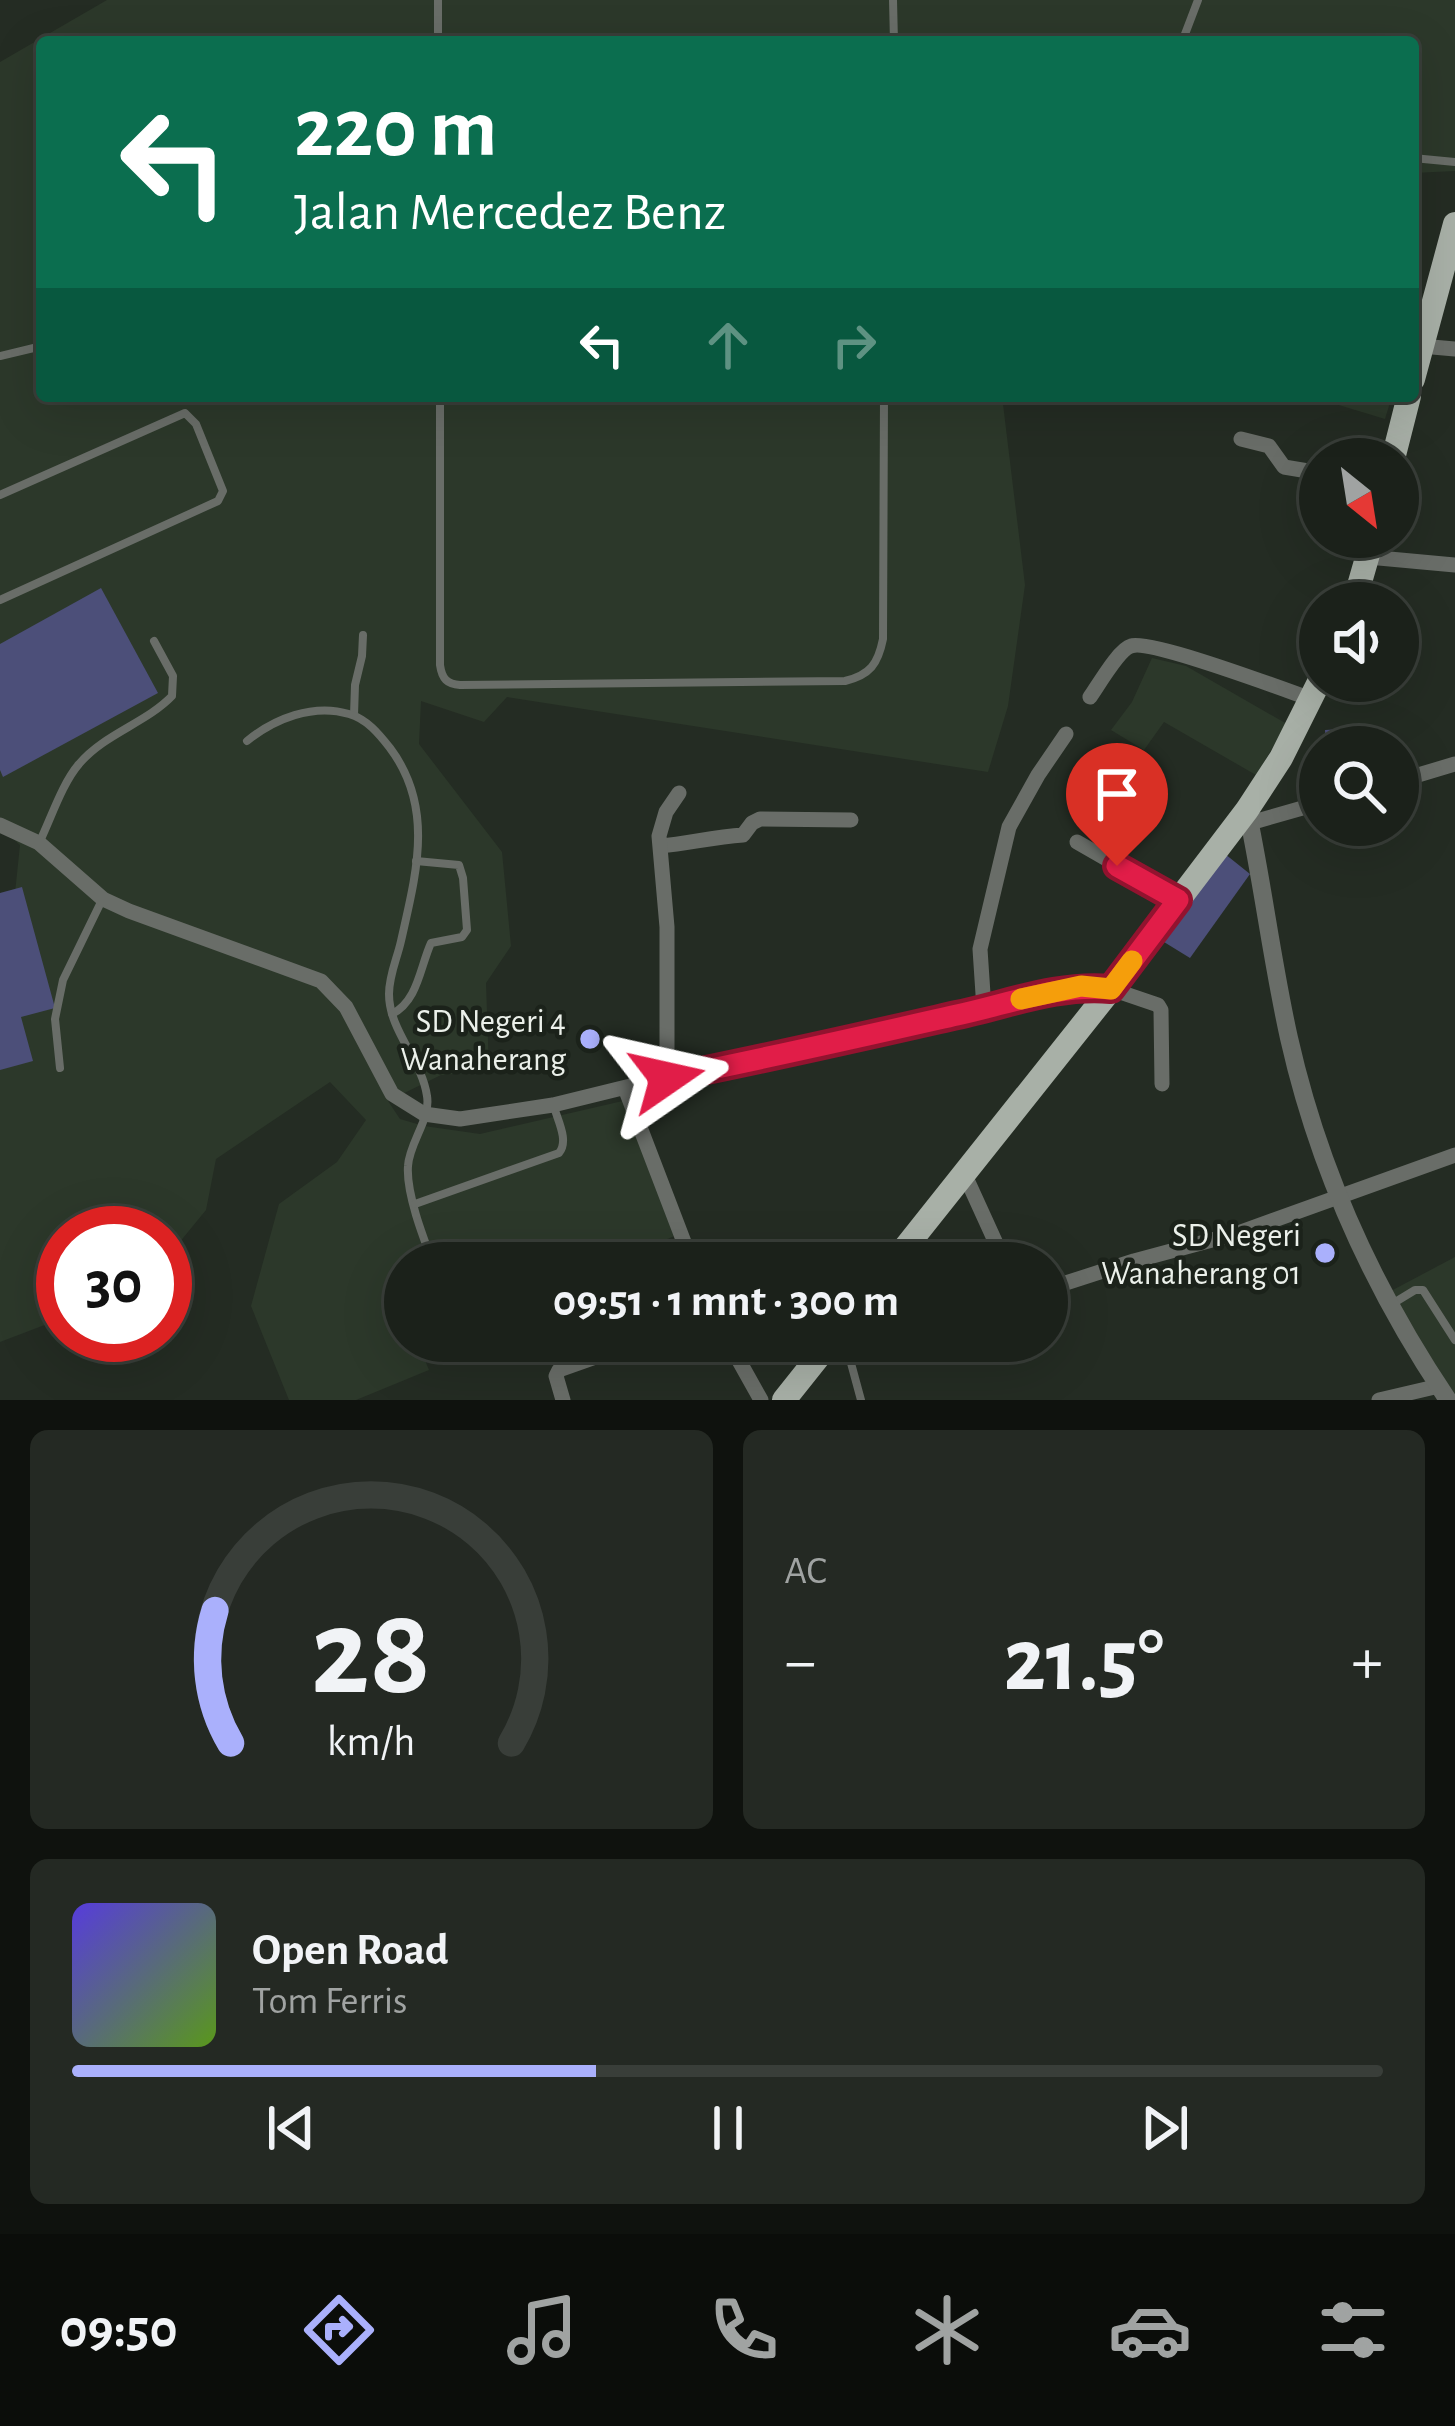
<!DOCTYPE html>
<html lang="id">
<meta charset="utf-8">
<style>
body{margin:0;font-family:"Alegreya Sans",sans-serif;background:#242923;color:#f1f3f6;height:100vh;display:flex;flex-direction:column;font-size:45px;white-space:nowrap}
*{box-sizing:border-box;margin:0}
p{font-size:39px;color:#a0a3a2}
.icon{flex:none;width:66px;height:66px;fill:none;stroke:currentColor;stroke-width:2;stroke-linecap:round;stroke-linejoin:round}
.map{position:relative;height:1400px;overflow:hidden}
.side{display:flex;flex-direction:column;gap:30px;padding:30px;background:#0f120e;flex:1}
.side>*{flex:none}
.guide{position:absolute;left:36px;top:36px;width:1383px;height:366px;border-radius:12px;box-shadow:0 12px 48px #0002,0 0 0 3px #393e39;background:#0b6e4f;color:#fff;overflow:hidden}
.needle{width:78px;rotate:150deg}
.tools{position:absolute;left:1299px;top:438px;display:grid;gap:24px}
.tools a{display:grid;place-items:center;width:120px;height:120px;border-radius:50%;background:#1b211a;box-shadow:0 12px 48px #0002,0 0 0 3px #393e39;font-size:60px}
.speed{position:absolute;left:36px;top:1206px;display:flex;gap:24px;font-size:60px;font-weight:700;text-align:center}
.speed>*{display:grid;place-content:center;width:156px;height:156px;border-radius:50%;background:#1b211a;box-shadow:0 12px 48px #0002,0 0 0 3px #393e39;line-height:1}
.speed .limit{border:18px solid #d22;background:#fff;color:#111}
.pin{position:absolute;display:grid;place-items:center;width:102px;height:102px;color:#fff;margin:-123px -51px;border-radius:50% 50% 50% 0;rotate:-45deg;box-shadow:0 0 12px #0007}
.pin .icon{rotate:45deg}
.me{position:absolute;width:132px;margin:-66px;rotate:79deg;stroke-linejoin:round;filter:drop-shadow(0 0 9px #0008)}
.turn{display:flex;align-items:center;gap:42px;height:252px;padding:0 60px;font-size:54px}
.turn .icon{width:156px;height:156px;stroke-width:2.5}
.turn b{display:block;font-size:84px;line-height:102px}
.lanes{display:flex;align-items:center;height:114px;padding:0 60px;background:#0003;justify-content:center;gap:60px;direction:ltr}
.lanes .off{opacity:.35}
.big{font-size:90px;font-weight:700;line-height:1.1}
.side .widget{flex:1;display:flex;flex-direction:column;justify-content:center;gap:18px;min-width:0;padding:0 42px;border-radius:18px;background:#242923}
.side .dial{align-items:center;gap:0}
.dial svg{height:312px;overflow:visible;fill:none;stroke:#393e39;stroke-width:7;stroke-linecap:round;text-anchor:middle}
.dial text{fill:#f1f3f6;stroke:none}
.song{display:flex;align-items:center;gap:36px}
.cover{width:144px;height:144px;border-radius:18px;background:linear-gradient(135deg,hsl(250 70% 55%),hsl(90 70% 35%))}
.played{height:12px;border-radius:6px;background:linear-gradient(90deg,#aab0fc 40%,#393e39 40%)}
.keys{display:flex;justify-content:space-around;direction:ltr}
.heat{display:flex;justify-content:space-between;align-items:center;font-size:66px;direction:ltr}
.side .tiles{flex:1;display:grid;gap:30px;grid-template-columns:1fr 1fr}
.widget:last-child{grid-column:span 2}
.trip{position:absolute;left:384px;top:1242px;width:684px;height:120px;border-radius:60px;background:#1b211a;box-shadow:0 12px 48px #0002,0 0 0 3px #393e39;font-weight:700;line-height:120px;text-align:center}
.dock{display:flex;height:192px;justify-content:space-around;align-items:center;background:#0b0d0a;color:#a0a3a2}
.dock .icon{width:84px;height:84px}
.dock .active{color:#aab0fc}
.dock b{font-size:54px;color:#f1f3f6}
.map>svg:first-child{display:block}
.built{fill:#2c382a}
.building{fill:#4c4f79}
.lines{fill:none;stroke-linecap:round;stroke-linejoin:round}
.service{stroke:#696d68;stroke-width:8}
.minor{stroke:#696d68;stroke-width:15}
.tertiary{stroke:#696d68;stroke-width:18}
.primary{stroke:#a8b0a7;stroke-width:24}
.route-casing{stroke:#92132f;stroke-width:30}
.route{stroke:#e11d48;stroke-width:21}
.slow{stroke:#f59e0b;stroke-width:21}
.poi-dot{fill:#aab0fc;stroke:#1b221a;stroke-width:4.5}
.labels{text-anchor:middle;stroke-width:9;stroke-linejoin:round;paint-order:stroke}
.poi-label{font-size:33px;fill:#ebf0ea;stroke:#1b221a;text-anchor:end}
</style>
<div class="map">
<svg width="1455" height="1400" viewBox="0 0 1455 1400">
<rect width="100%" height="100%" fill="#242c23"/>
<g class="built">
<polygon points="107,0 1455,0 1455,171 1413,173 1413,42 42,42 42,396 1002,396 1025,585 1008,706 988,772 507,697 484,722 421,701 419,744 502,852 511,946 486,983 489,1071 441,1075 388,1101 400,1119 424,1126 480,1134 627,1100 677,1235 609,1263 606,1263 603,1253 578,1263 405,1263 405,1341 417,1341 429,1370 356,1400 289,1400 251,1306 279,1204 337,1162 366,1120 330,1082 216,1159 206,1210 165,1260 165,1233 63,1233 63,1318 0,1342 0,897 15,893 20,845 0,827 0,62"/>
<polygon points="1309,396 1392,396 1385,419"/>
<polygon points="1152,658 1186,666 1287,724 1256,775 1164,722 1144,750 1111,730 1132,702"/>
<polygon points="1455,1257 1455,1399 1389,1292"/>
</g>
<g class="building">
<polygon points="1413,54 1422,54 1419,138 1413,138"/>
<polygon points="101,588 158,693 3,777 0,770 0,644"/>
<polygon points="1377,727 1379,747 1326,747 1325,730"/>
<polygon points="1225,854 1250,874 1190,958 1164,942"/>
<polygon points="22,887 55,1008 21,1017 33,1061 0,1070 0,893"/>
<polygon points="755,1341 784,1341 764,1355"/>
</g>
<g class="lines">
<g class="service">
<polyline points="438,0 438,42"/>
<polyline points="893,0 894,42"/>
<polyline points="1182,42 1198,0"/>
<polyline points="1413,158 1455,162"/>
<polyline points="0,356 42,346"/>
<path d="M440,396V665C442,679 447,684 460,685L845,681C870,675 878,664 883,639L884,396"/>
<polyline points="0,495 185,413 196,424 223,491 218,501 0,600"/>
<polyline points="354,715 355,685 362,656 363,635"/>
<path d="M247,741C274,719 313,703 349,714C367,719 379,734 390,748C435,808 416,874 401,941C397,959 389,975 389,994C389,1031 422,1060 427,1096C431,1119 409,1143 408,1166C406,1193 423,1237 433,1263"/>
<path d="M40,841C51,818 63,782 79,764C104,734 146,723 172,696L173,676L154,641"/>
<path d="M392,1014C418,1001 420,967 431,943L462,937L467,930L463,878L459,865L416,861"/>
<polyline points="60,1068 55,1019 63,980 102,900"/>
<path d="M415,1204L559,1153C569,1141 558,1121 554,1107"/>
<polyline points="1392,1304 1415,1290 1423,1290 1455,1340"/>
<polyline points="845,1341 861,1400"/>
</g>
<g class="minor">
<polyline points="1421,346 1455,349"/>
<polyline points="1241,439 1269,446 1284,467 1320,473"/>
<polyline points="1368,557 1455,565"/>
<path d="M1090,697C1098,686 1119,649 1131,646C1150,639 1285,690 1311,699"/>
<polyline points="1398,781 1455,764"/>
<polyline points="1250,823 1320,803"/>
<polyline points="0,825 39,843 103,899 129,911 321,981 346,1007 392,1094 424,1114 460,1119 553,1105 667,1077 768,1058 1081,987 1111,989 1158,1005 1161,1010 1162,1084"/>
<polyline points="1077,842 1178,900"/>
<path d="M661,846C690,843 714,837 743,835L752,823L760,819L851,820"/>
<polyline points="984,1009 980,949 1009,827 1038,775 1066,734"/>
<polyline points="667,1077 667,927 659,836 666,812 679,793"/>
<polyline points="625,1088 692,1263"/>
<polyline points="964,1173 1005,1263"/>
<polyline points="1047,1289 1134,1261 1238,1233 1455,1155"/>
<polyline points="728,1341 761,1400"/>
<polyline points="563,1400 556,1376 559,1370 641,1341"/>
<polyline points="1379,1400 1439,1386"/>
</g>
<path class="tertiary" d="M1247,810C1263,885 1272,962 1289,1038C1318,1167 1374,1290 1448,1400"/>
<g class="primary">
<polyline points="1413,379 1455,224"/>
<polyline points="1393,459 1409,396"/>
<polyline points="1354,603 1373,537"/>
<polyline points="893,1263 1111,989 1247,810 1281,758 1320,680"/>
<polyline points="784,1400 831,1341"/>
</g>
</g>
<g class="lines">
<g class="route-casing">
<path id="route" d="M667,1078C764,1059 860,1037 957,1015C1009,1004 1058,984 1111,989L1178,900L1117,866"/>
</g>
<use href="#route" class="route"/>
<polyline class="slow" points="1021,999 1081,986 1111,989 1132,961"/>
</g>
<g class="poi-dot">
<circle cx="590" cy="1039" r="12"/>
<circle cx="1325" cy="1253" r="12"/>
</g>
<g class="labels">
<g class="poi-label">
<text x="566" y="1032">SD Negeri 4<tspan x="566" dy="38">Wanaherang</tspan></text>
<text x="1301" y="1246">SD Negeri<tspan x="1301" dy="38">Wanaherang 01</tspan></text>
</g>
</g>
</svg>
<div class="tools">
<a><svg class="needle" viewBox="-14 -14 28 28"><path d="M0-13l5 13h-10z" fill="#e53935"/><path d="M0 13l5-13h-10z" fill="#a0a3a2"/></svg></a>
<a><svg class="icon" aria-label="sound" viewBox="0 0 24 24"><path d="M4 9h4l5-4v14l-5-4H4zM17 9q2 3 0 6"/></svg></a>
<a><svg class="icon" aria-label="search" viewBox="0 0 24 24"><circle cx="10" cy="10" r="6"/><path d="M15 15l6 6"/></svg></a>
</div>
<div class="speed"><div class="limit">30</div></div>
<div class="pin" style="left:1117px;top:866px;background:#d93025"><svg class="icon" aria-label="arrive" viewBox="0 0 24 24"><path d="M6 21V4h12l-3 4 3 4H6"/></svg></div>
<svg class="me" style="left:667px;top:1078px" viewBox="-20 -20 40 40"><path d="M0-17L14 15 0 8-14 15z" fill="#e11d48" stroke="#fff" stroke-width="4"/></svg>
<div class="trip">09:51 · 1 mnt · 300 m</div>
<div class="guide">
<div class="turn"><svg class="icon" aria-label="left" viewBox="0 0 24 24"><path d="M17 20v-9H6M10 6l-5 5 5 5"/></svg><div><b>220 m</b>Jalan Mercedez Benz</div></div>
<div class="lanes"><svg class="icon" aria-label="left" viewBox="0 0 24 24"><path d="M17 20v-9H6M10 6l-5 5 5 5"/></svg><svg class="icon off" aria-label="ahead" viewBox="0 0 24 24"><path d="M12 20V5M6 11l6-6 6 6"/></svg><svg class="icon off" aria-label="right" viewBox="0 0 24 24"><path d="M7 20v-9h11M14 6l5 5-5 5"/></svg></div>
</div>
</div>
<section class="side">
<div class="tiles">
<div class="widget dial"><svg viewBox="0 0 100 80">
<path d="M14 69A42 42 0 1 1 86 69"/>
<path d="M14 69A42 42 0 0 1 10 35" stroke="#aab0fc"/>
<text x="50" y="56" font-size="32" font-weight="700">28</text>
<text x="50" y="72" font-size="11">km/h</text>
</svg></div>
<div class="widget"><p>AC</p>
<div class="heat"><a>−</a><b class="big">21.5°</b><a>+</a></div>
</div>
<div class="widget">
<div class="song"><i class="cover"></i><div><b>Open Road</b><p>Tom Ferris</p></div></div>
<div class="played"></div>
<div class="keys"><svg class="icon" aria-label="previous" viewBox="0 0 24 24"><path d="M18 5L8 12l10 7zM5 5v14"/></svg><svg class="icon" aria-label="pause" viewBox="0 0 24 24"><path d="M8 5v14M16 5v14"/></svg><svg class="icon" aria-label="next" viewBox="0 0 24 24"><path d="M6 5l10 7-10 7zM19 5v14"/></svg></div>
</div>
</div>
</section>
<nav class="dock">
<b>09:50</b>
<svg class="icon active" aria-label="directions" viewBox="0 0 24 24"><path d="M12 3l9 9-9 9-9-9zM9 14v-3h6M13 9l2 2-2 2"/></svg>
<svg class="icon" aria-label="music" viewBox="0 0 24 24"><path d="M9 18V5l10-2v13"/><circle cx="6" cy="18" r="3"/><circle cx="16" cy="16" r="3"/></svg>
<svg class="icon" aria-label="phone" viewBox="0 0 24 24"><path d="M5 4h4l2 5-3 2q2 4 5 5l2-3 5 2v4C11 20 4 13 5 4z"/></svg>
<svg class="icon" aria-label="climate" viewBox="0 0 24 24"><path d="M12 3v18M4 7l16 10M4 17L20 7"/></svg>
<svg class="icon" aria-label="car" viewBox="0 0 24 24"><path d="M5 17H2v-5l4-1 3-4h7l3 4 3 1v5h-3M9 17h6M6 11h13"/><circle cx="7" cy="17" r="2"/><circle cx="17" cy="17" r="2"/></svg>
<svg class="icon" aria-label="filters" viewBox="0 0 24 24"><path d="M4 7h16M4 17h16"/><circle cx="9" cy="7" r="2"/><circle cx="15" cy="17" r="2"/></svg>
</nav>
